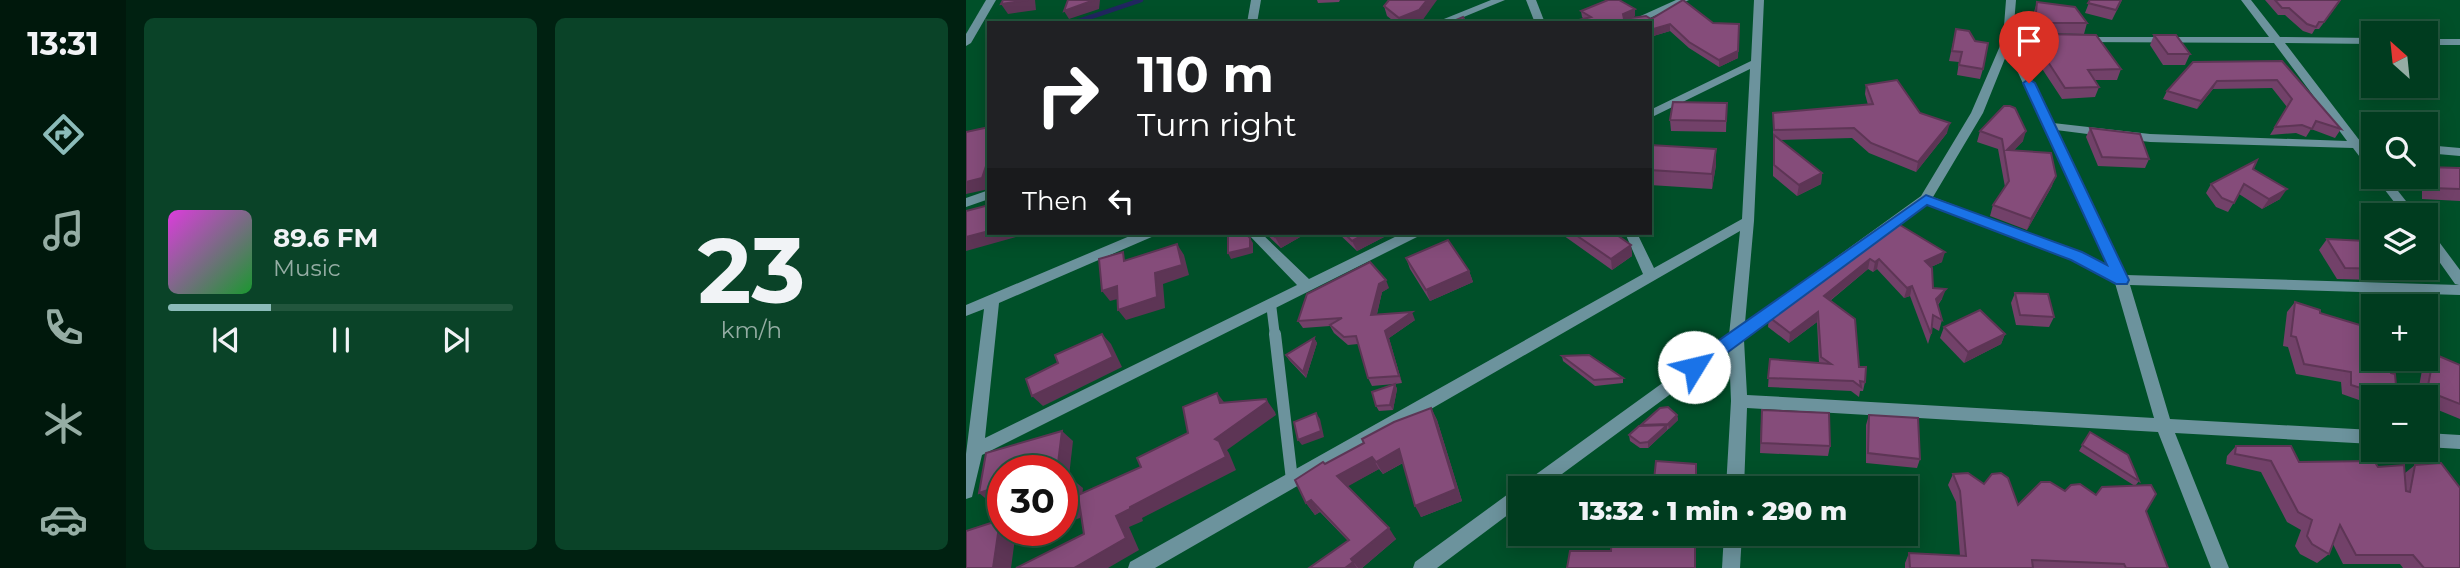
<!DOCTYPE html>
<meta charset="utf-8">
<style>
body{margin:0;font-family:Montserrat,sans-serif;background:#0a4328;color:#f1f3f6;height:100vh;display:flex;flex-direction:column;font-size:26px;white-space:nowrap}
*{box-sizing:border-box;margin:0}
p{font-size:23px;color:#95ada4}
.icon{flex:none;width:38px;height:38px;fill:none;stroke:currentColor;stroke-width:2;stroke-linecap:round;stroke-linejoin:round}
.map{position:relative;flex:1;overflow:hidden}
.side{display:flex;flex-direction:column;gap:18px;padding:18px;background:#002111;width:840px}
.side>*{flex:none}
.hud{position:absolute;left:21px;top:21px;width:665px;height:214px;border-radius:0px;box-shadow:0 4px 18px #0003,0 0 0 2px #22563d;background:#202124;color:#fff;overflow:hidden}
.needle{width:46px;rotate:333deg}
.buttons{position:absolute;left:1395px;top:21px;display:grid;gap:14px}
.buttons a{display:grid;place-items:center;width:77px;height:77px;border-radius:0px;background:#003c1f;box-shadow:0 4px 18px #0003,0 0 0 2px #22563d;font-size:35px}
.speed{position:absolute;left:21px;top:455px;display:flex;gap:14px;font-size:35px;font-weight:700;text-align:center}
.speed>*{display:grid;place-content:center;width:91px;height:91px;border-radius:50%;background:#003c1f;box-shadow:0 4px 18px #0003,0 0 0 2px #22563d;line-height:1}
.speed .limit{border:10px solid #d22;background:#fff;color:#111}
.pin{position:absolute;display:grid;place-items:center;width:60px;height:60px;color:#fff;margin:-72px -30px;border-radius:50% 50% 50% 0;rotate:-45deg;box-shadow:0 0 7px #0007}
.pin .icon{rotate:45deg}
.me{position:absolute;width:77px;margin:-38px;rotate:54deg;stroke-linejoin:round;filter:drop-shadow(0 0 5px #0008)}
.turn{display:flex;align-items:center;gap:24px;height:147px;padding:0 35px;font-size:32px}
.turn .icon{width:91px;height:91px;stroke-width:2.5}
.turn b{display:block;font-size:49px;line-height:60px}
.then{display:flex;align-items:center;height:66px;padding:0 35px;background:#0003;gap:14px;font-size:26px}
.side .widget{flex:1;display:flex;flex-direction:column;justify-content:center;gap:10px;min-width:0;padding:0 24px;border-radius:10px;background:#0a4328}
.side .dial{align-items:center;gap:0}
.dial b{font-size:91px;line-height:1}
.song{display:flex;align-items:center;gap:21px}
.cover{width:84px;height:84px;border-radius:10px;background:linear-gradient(135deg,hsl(300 70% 55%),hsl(130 70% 35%))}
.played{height:7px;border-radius:4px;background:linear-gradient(90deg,#8bbbb9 30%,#22563d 30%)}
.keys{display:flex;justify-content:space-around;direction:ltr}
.side .tiles{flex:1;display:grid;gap:18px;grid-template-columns:repeat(2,1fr)}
.trip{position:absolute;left:542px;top:476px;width:410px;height:70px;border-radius:0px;background:#003c1f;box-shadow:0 4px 18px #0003,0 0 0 2px #22563d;font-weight:800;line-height:70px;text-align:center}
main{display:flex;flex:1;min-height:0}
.dock{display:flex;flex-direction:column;width:126px;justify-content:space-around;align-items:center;background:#00180c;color:#95ada4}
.dock .icon{width:49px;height:49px}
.dock .active{color:#8bbbb9}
.dock b{font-size:32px;color:#f1f3f6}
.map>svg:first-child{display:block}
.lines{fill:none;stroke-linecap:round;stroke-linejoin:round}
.stream{stroke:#20265f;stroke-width:4.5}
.service-far1{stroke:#6c939d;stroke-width:10}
.service{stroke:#6c939d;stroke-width:12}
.minor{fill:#6c939d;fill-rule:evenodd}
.wall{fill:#724169}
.shaded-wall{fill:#5d3555}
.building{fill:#854c7a;stroke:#5d3555;stroke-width:2}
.route{fill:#1a73e8;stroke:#114b97;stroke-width:2}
</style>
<main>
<nav class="dock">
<b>13:31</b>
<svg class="icon active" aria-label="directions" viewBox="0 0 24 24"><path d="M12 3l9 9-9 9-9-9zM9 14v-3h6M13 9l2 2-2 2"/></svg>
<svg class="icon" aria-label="music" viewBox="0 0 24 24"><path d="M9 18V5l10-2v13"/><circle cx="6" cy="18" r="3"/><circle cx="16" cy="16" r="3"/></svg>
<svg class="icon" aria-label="phone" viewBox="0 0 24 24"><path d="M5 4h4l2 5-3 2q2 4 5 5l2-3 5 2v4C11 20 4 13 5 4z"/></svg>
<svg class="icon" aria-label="climate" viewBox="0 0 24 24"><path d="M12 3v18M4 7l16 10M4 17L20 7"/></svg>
<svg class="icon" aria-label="car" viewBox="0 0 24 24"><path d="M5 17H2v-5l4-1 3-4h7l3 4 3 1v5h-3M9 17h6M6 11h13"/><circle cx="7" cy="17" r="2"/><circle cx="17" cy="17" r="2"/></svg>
</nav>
<section class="side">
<div class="tiles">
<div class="widget">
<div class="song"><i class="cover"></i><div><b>89.6 FM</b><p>Music</p></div></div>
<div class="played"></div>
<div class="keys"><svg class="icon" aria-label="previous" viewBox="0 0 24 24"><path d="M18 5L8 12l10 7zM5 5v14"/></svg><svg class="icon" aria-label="pause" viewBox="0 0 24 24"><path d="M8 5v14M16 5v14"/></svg><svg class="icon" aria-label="next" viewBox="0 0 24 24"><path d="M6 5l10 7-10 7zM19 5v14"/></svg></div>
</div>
<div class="widget dial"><b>23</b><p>km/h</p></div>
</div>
</section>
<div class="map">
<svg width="1494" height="568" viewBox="0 0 1494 568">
<rect width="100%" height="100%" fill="#005029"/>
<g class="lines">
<polyline class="stream" points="107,23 175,0"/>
<polyline class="service-far1" points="305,304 309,336"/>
<polyline class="service" points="309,334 326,480"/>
<g class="minor">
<polygon points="20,0 30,0 5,43 0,46 0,34"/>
<polygon points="285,0 295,0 291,23 281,23"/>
<polygon points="525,0 539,0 483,23 468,23"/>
<polygon points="560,0 570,0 579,23 569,23"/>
<polygon points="710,0 723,0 673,23 659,23"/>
<path d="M788,0H798L788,221L779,323L955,196L1005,113L1037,39L1040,0H1050L1047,36H1084L1089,39L1084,42H1048L1087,123L1184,134L1381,141L1308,43L1114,42L1109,39L1110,37H1303L1275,0H1285L1314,37L1407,38V44L1319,43L1394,141H1407V149L1400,148L1407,158V170L1403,169L1387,148L1184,142L1090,130L1160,275L1493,285L1489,284L1460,243V229L1465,231L1494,270V295L1164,285L1204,419L1407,430V444L1209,433L1263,568H1245L1192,432L781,408L778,488H760L765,401L763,351L577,488H555V505L471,568H447L449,562L549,489L556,487L558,483L763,335L774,231L189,568H162L164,562L677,274L659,233H671L688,268L776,219L784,69L684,118V110L785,61ZM1042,51L1142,267L1115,253L967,197L1017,113ZM961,204L1105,259L1149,283L1188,418L781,395L778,340Z"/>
<rect x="1460" y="39" width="34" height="6"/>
<polygon points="1460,145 1494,148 1494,156 1460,153"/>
<polygon points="1409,177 1421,177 1451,215 1438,215"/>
<polygon points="23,190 23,199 0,207 0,198"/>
<polygon points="171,233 190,233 188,236 33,303 19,438 331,285 281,233 295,233 343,279 437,233 455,233 453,236 16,455 6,497 0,499 0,454 18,309 0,316 0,305"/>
<polygon points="1460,433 1494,435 1494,449 1460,447"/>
<polygon points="758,534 776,534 774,568 756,568"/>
</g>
</g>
<g class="wall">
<polygon points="351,0 374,0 373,2 352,3"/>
<polygon points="1124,0 1156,0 1146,20 1119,13"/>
<polygon points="1299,0 1375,0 1353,29 1349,29 1346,34 1337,31 1319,15 1312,15"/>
<polygon points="1071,2 1121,23 1118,34 1066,33 1068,12"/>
<polygon points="418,6 456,21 450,23 430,23 421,16"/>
<polygon points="615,11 669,16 663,19 685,19 747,23 773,24 772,58 753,67 723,48 704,31 684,37 684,23 618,19 616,17"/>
<polygon points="990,29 1017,69 1014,79 991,75 993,62 983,61"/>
<polygon points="1069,34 1155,69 1151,80 1128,80 1133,87 1129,97 1096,99 1069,58 1071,53 1065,45"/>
<polygon points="1188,35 1224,54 1219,65 1197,65 1184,45"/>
<polygon points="1316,61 1375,129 1369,138 1345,129 1340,137 1330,133 1304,135 1321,107 1306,88 1247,89 1231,109 1197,99 1201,91"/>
<polygon points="900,85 954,113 981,133 950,172 903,153 886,138 813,140 856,173 855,184 831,196 807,176 807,113 902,105 899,94"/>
<polygon points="761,103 760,132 705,131 704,120"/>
<polygon points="1124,128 1183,159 1179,168 1132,166 1120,137"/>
<polygon points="1014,131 1057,141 1048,150 1086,186 1061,230 1024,216 1027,205 1039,187 1032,149 1011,142"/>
<polygon points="684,145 750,165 746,189 684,185"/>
<polygon points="1460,167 1494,168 1494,201 1456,199 1456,191 1445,177 1460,177"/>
<polygon points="1287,169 1314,199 1296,209 1273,194 1262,212 1250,207 1240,193 1245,184"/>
<polygon points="929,222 976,262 965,267 967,288 976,299 972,305 976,320 973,331 966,327 965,334 962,344 944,296 938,298 911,269 907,272 902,269 864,301 899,382 897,391 894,391 893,397 885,391 802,387 804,359 853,363 851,322 823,343 802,327 803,317"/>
<polygon points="299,233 341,233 315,248"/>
<polygon points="372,233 416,233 418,237 391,251"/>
<polygon points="594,233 648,233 665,245 666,256 646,270"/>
<polygon points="1361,239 1419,269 1410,280 1371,279 1353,250"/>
<polygon points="440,258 503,271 507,282 464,301 444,269"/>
<polygon points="423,288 416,292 411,314 449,320 423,338 436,383 429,384 431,389 427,410 413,411 410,406 428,384 406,386 402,378 392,344 382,345 368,333 364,326 337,328 332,321"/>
<polygon points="1049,293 1088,317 1083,327 1050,325 1045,303"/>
<polygon points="1329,302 1354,313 1425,373 1431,397 1407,397 1407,405 1376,394 1375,382 1330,374 1322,347 1317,346 1321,312"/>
<polygon points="978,327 1039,334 1035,344 998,363 974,338"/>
<polygon points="348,338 351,343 340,378 323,360 320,355"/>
<polygon points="1468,354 1494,365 1494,419 1460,405 1460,397 1451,397 1457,365"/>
<polygon points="596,356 657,378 657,383 629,386 597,361"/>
<polygon points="465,408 471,420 496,501 455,517 437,463 417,474 413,469 381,486 430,539 396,568 343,568 382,541 354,512 349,515 340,503 359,464"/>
<polygon points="711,415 712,420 682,448 674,448 664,441 663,435 675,426"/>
<polygon points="903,415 954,459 951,468 900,463 900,425"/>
<polygon points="795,421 864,446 862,456 794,453"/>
<polygon points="1124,432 1173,481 1169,486 1202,568 939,568 939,563 943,553 994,556 990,502 982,485 987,474 1052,505 1099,491 1130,495 1169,486 1113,451"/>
<polygon points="1270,446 1333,462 1412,467 1439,473 1449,465 1494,568 1437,568 1434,564 1377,564 1367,544 1363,554 1351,563 1334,554 1329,546 1335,530 1321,522 1295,472 1260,464 1261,456"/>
<polygon points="690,461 731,488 689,488 688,480"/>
</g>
<g class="shaded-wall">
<polygon points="62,0 69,0 70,10 42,14 35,4"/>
<polygon points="128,0 134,0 133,9 103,19 98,11"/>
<polygon points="461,0 471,0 456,21 450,23 435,23 433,18"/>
<polygon points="669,9 669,16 658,21 657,14"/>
<polygon points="704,24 704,31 684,37 684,30"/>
<polygon points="772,51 772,58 753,67 753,60"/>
<polygon points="1251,81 1247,89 1231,109 1235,101"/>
<polygon points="984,123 981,133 950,172 952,162"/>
<polygon points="1060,131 1057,141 1039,159 1041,150"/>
<polygon points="750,149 750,165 746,189 746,174"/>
<polygon points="23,157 23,189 0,194 0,182"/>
<polygon points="856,173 855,184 831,196 833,185"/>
<polygon points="1090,176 1086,186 1061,230 1065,219"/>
<polygon points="1321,189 1314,199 1296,209 1303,199"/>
<polygon points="23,231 23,233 51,233 50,237 0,251 0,237"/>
<polygon points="317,233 341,233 315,248 309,237"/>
<polygon points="401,233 416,233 418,237 391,251 386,241"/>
<polygon points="284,238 287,243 287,253 265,259 262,253"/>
<polygon points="211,244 218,255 223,275 197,284 199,308 160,320 152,310 189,273"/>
<polygon points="665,245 666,256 646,270 645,259"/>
<polygon points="979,252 976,262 956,271 959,261"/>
<polygon points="904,259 902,269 856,307 858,296"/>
<polygon points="913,259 911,269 907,272 909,262"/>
<polygon points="503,271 507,282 464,301 460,290"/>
<polygon points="420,280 423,288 416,292 409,322 405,315 413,284"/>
<polygon points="151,286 159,297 144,301 136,291"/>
<polygon points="946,286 944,296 938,298 941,288"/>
<polygon points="980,289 976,299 967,309 970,299"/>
<polygon points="446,312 449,320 423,338 436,383 433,376 419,331"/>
<polygon points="852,312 851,322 823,343 824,333"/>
<polygon points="136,334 145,344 156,367 77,406 66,396"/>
<polygon points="1039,334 1035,344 998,363 1002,352"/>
<polygon points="348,338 351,343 340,378 337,372"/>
<polygon points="429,384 431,389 427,410 424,405"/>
<polygon points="251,393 261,406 254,403"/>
<polygon points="300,399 309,412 310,415 261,450 263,453 270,470 176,518 177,521 163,527 173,550 142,568 108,568 150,516 164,507"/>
<polygon points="465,408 471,420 496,501 455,517 449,506"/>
<polygon points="350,413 354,419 358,437 336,445 332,440"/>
<polygon points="711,415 712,420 703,429 702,424"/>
<polygon points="701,425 701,430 682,448 682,442"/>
<polygon points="96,431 107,441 101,494 96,490 96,471 91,471"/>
<polygon points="433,449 440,461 417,474 410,462"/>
<polygon points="406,457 413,469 379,488 371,476"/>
<polygon points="106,479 117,488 114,518 96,524 96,510"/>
<polygon points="37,485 37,499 25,503 13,493"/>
<polygon points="345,500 354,512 349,515 340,503"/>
<polygon points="34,520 37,521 37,530 50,531 45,568 27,568"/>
<polygon points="423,528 430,539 396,568 392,568 385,559"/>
<polygon points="65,530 77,530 68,533"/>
<polygon points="387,562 391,568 379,568"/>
</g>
<g class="building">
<polygon points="37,0 62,0 35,4"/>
<polygon points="102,0 128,0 98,11"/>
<polygon points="423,0 461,0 453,10 433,18 418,6"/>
<polygon points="642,0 653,0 669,9 657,14 658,19 680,16 685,19 717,0 747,23 773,24 772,51 753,60 723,42 704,24 684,30 684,23 601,23 625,17 615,11"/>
<polygon points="1124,0 1155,0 1150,10 1122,3"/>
<polygon points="1309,0 1374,0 1358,22 1353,22 1350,27 1341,24 1323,8 1316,8"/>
<polygon points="1071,2 1109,7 1121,23 1069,23"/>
<polygon points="497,17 500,23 483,23"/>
<polygon points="990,29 1003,31 1009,41 1022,43 1017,69 993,65 996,52 986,51"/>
<polygon points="1069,34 1130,35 1155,69 1122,70 1133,87 1099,88 1073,48 1077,47"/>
<polygon points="1188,35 1210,35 1224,54 1202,54"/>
<polygon points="1316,61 1375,129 1350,121 1346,129 1336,125 1309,127 1326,99 1311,80 1251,81 1235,101 1201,91 1227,62"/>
<polygon points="931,80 954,113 984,123 952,162 905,143 888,128 808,130 807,113 907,104 900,85"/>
<polygon points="707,102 761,103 760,121 704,120"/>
<polygon points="1038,106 1044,106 1049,108 1060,131 1041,150 1085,153 1090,176 1065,219 1027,205 1043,181 1036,139 1014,131"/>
<polygon points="23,127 23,157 16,178 0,182 0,132"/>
<polygon points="1124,128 1174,134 1183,159 1136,157"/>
<polygon points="808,135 856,173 833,185 808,165"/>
<polygon points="684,145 750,149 746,174 684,170"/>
<polygon points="1291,160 1287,169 1321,189 1303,199 1278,184 1268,203 1256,198 1245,184"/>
<polygon points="1460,167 1494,168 1494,189 1465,188 1465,180 1460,173"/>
<polygon points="23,205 23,231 0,237 0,211"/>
<polygon points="929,222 979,252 959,261 966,268 967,288 980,289 970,299 976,320 967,315 965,334 946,286 941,288 913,259 909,262 904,259 858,296 889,319 893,367 900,367 899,382 894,381 895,387 887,381 802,378 804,359 865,364 855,357 852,312 824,333 803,317"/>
<polygon points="274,233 279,233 284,238 284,248 262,253 262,235"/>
<polygon points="304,233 317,233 309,237"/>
<polygon points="378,233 401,233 386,241"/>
<polygon points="607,233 648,233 665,245 645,259"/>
<polygon points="1361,239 1400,241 1407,252 1407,268 1418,268 1419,269 1379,268"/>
<polygon points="482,240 503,271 460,290 440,258"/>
<polygon points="211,244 216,265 189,273 191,297 152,310 151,286 136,291 133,259 157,252 158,261"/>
<polygon points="404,262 420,280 413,284 405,315 446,312 419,331 433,376 402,378 390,336 378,337 364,325 376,318 332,321 341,294"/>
<polygon points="1049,293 1082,294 1088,317 1054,315"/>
<polygon points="1329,302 1354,310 1354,313 1407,329 1407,359 1424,359 1425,373 1429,374 1431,397 1424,397 1385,385 1385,372 1338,364 1330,337 1325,336"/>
<polygon points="1014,310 1039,334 1002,352 978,327"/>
<polygon points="136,334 147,357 66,396 60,379 92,363 89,355"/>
<polygon points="348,338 337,372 320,355"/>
<polygon points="1468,354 1494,365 1494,404 1461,391"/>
<polygon points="623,355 657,378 628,380 596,356"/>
<polygon points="429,384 424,405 410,406 406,392"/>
<polygon points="251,393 254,403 300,399 301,402 249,439 253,441 260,457 164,507 164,509 150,516 160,538 108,568 50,568 118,534 112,495 175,467 171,458 222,433 217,407"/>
<polygon points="702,407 711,415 702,424 675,425 694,408"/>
<polygon points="465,408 490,489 449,506 433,449 410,462 406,457 371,476 423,528 385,559 387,562 379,568 343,568 383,540 345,500 340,503 329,480 357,462 359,464 398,443 396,439 428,422"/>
<polygon points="796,410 863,413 864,446 795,443"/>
<polygon points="350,413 355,431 332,440 328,422"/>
<polygon points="903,415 952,418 954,459 902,453"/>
<polygon points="701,425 682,442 674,443 663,435 673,426"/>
<polygon points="96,431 91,471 37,471 37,485 13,493 20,453"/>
<polygon points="1124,432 1162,455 1173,481 1116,445"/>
<polygon points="1270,446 1325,446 1333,462 1408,461 1412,467 1438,465 1440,491 1444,492 1449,465 1475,463 1494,488 1494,568 1458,568 1447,555 1390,555 1374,525 1363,554 1346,544 1341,536 1346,520 1332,512 1305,461 1269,454"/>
<polygon points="690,461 730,464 730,488 701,488 702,480 688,480"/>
<polygon points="1002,473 1018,484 1026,474 1035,473 1042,478 1052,505 1075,482 1084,482 1099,491 1105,485 1114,484 1130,495 1136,487 1185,485 1190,494 1180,511 1202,568 1160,568 1158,564 1066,560 1067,568 944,568 943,553 1000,556 994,491 987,474"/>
<polygon points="106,479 103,508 96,510 96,482"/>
<polygon points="34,520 27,568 0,568 0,531"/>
<polygon points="646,534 729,534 729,568 601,568 604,551 645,551"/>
</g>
<polygon class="route" points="1063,79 1069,83 1163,280 1161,284 1150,284 1105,260 961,205 735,372 722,372 720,367 722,362 960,195 1116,252 1141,265 1057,83"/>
</svg>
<div class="buttons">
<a><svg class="needle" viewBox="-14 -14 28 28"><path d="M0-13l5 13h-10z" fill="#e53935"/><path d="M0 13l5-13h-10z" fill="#95ada4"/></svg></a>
<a><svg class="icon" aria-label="search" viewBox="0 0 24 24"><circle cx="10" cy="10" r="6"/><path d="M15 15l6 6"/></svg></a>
<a><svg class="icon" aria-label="layers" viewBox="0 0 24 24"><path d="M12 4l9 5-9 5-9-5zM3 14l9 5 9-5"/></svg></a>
<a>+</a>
<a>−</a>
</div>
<div class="speed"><div class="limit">30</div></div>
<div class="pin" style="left:1063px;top:83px;background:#d93025"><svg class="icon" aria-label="arrive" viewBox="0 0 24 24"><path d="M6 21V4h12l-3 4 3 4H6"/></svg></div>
<svg class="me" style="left:728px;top:367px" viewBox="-20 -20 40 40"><circle r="19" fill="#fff"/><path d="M0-13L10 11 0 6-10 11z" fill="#1a73e8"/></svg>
<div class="trip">13:32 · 1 min · 290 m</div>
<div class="hud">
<div class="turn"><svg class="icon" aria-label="right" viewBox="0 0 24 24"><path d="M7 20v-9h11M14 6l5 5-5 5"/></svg><div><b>110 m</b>Turn right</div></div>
<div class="then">Then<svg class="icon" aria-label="left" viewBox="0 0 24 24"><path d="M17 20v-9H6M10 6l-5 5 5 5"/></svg></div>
</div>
</div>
</main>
